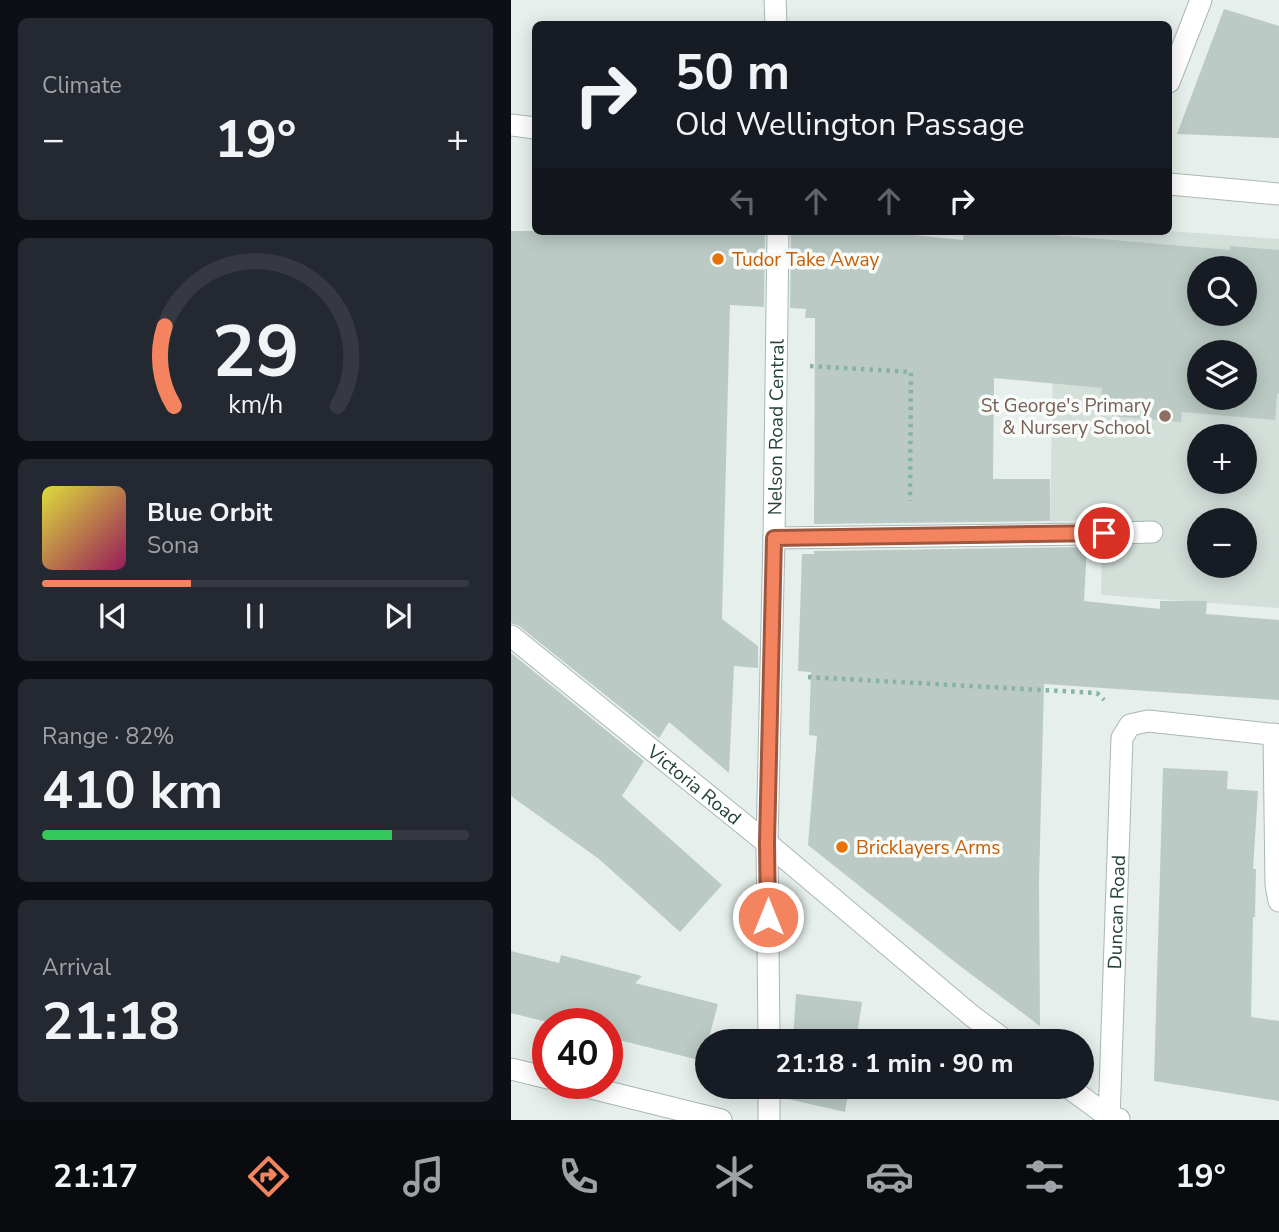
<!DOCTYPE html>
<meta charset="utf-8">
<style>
body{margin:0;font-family:"Nunito Sans",sans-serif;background:#242831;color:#f1f3f6;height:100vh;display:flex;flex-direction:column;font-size:26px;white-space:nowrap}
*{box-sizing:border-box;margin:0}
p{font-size:23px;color:#9ea1a6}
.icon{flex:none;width:38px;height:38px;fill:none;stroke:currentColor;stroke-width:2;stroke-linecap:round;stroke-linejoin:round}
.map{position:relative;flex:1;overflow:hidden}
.details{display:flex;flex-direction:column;gap:18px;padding:18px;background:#0d0f14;width:511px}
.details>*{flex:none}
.hud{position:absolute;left:21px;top:21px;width:640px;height:214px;border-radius:10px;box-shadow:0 4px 18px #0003;background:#171b24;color:#f1f3f6;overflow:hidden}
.fabs{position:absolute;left:676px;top:256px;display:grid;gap:14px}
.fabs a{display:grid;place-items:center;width:70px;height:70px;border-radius:50%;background:#171b24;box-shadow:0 4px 18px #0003;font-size:35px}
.speed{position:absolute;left:21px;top:1008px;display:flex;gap:14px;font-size:35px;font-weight:700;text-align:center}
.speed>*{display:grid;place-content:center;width:91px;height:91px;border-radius:50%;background:#171b24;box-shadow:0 4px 18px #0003;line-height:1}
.speed .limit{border:10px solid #d22;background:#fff;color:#111}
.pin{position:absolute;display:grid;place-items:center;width:60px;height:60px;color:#fff;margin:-30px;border:4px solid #fff;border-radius:50%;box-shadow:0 2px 7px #0007}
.me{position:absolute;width:77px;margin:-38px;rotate:0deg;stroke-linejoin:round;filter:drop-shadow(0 0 5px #0008)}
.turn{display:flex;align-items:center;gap:24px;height:147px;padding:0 28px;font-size:32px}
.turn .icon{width:91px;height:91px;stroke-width:2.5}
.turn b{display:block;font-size:49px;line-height:60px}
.lanes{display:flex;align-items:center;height:66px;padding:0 28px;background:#0003;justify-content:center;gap:35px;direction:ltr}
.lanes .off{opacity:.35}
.big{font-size:52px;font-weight:700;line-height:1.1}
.details .card{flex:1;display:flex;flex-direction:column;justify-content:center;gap:10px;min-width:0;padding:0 24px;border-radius:10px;background:#242831}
.details .dial{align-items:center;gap:0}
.dial svg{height:182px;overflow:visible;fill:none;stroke:#363941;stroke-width:7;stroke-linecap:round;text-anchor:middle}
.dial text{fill:#f1f3f6;stroke:none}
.song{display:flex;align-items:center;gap:21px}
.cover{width:84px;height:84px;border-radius:10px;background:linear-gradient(135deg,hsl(60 70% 55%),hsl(330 70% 35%))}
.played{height:7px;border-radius:4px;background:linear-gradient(90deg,#f4845f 35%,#363941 35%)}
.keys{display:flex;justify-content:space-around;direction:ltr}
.heat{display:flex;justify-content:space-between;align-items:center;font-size:38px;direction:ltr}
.charge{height:10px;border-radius:5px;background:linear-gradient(90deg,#34c759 82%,#363941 0)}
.trip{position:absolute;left:184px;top:1029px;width:399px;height:70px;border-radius:35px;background:#171b24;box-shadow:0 4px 18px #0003;font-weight:700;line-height:70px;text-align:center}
.dock{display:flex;height:112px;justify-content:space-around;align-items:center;background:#090b0e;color:#9ea1a6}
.dock .icon{width:49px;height:49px}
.dock .current{color:#f4845f}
.dock b{font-size:32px;color:#f1f3f6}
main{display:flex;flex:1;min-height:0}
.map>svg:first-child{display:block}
.built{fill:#d4dfda;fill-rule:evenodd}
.building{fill:#bbcac4;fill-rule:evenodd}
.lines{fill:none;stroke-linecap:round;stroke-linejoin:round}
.service-casing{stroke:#a8b8b2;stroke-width:23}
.minor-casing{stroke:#a8b8b2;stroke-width:23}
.tertiary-casing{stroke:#a8b8b2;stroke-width:23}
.path{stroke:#86b3a5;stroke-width:4.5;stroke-dasharray:3.5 5;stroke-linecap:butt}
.service{stroke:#fff;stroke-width:21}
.minor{stroke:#fff;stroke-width:21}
.tertiary{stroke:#fff;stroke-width:21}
.route-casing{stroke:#9f563e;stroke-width:18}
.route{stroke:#f4845f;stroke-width:12}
.food-dot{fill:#e8710a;stroke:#f7fbf9;stroke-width:2.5}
.education-dot{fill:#8d6e63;stroke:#f7fbf9;stroke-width:2.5}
.labels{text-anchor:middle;stroke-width:7;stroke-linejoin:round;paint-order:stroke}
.food-label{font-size:19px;fill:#c56008;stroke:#f7fbf9;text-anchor:start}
.education-label{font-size:19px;fill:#785e54;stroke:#f7fbf9;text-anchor:end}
.street-label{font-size:19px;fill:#24423a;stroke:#f7fbf9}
</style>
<main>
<section class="details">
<div class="card"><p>Climate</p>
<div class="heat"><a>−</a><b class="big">19°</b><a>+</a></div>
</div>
<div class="card dial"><svg viewBox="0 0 100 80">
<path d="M14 69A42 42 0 1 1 86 69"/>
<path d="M14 69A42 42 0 0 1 10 34" stroke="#f4845f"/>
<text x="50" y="56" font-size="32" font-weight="700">29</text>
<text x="50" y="72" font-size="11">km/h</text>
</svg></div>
<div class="card">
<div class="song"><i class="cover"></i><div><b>Blue Orbit</b><p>Sona</p></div></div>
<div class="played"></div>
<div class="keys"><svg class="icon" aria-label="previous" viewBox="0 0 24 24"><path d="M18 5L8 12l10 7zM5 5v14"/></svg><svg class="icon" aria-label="pause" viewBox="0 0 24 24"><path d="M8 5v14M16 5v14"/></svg><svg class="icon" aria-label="next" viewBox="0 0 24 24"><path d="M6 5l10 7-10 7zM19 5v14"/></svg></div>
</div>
<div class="card"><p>Range · 82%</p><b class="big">410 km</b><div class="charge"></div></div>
<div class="card"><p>Arrival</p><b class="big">21:18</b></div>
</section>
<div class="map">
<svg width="768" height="1120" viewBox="0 0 768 1120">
<rect width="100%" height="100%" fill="#e6efeb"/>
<path class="built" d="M554,231H658L768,239V608L590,595L591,547L610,546V518L539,522L542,366ZM688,268H733V313H688ZM688,352H733V397H688ZM688,436H733V481H688ZM688,520H733V565H688Z"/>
<g class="building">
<polygon points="713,9 768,26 768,138 666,134"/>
<polygon points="0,231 254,231 253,307 219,305 211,619 247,646 247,668 223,666 218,773 158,722 148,738 8,626 0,623"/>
<path d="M280,231H360L452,240L453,231H497L719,250V246L768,250V394H766L764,420L671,412L670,422L589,415L591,388L483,378L482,479H539V521L303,524L304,318H294L295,309L279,308ZM688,268H733V313H688ZM688,352H733V397H688Z"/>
<polygon points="576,547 573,601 649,609 649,601 696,601 695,614 768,620 768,700 533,684 528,882 529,1026 449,966 297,845 306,736 298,735 300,672 287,671 291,554 303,554 303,551"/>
<polygon points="0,653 133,761 111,796 211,885 169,932 88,859 0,796"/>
<polygon points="652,768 717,771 716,789 747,791 742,869 745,869 744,917 742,917 740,1017 768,1021 768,1101 643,1081"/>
<polygon points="0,951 48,963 50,955 131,976 124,983 207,1004 197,1041 196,1041 192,1061 96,1037 96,1024 44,1024 0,1013"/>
<polygon points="285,994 351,1002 345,1041 282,1041"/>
<polygon points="278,1087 338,1087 334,1112 277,1099"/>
</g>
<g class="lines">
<g class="service-casing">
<polyline id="service" points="763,734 765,885 768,901"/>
</g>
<g class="minor-casing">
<g id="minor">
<polyline points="658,82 690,0"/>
<polyline points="263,538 576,534 641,532"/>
<path id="s1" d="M0,636L256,843L461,1016L495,1041"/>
<polyline points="0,1069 37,1078"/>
<polyline points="60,1083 210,1120"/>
<polyline points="557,1087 598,1117 608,1119"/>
<path id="s2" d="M598,1120L611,738L619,725L637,721L768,735"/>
</g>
</g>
<g class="tertiary-casing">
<g id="tertiary">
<polyline points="264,0 265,24"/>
<polyline points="0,125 24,128"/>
<polyline points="658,184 768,194"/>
<path id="s3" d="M258,1041L256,843L263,538L267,231"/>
<polyline points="258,1087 258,1120"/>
</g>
</g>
<g class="path">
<polyline points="299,366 400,372 399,501"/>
<polyline points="297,677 586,693 593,700"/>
</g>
<use href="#service" class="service"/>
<use href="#minor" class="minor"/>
<use href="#tertiary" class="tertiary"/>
</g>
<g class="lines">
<g class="route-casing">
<polyline id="route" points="257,917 256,843 263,538 593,533"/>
</g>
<use href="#route" class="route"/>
</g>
<g class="food-dot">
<circle cx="207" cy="259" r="7"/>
<circle cx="331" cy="847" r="7"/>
</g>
<circle class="education-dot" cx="654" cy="416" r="7"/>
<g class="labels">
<g class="food-label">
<text x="221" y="266">Tudor Take Away</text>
<text x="345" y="854">Bricklayers Arms</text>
</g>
<g class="education-label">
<text x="640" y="412">St George's Primary<tspan x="640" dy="22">&amp; Nursery School</tspan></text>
</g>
<g class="street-label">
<text dy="7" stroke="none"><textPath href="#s3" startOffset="614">Nelson Road Central</textPath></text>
<text dy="7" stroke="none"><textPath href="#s1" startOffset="236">Victoria Road</textPath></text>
<text dy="7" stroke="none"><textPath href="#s2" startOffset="208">Duncan Road</textPath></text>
</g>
</g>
</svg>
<div class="fabs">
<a><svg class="icon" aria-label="search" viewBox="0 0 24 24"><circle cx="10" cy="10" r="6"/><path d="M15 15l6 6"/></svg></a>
<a><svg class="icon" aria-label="layers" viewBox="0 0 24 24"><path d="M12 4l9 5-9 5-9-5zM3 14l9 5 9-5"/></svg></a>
<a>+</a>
<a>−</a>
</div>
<div class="speed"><div class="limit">40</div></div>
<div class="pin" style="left:593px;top:533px;background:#d93025"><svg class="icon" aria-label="arrive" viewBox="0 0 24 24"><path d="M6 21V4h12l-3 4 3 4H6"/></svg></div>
<svg class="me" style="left:257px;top:917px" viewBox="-20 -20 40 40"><circle r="17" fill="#f4845f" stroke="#fff" stroke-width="3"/><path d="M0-11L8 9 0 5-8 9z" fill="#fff"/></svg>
<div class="trip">21:18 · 1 min · 90 m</div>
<div class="hud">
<div class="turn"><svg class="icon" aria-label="right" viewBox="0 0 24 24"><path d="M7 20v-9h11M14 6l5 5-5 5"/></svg><div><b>50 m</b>Old Wellington Passage</div></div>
<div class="lanes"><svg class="icon off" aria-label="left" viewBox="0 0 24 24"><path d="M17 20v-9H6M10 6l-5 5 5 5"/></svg><svg class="icon off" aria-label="ahead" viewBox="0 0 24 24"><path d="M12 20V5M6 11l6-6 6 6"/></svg><svg class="icon off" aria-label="ahead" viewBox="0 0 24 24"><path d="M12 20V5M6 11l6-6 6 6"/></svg><svg class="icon" aria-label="right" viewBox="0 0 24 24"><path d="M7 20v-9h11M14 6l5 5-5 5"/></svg></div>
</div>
</div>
</main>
<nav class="dock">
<b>21:17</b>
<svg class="icon current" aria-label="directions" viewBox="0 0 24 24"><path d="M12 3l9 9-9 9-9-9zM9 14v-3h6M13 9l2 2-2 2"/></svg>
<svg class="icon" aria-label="music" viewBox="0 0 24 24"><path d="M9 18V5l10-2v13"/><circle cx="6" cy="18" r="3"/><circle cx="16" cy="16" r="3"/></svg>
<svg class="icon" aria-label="phone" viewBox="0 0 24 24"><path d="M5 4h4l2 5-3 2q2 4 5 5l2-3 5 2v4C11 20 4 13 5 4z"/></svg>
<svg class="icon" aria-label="climate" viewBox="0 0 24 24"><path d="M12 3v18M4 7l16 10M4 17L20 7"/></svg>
<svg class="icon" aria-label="car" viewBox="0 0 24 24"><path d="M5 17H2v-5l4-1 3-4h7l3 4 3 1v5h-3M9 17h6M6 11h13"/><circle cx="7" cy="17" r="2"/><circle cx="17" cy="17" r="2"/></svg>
<svg class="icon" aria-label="filters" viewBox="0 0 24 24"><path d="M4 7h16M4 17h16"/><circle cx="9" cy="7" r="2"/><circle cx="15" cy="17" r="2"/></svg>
<b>19°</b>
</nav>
